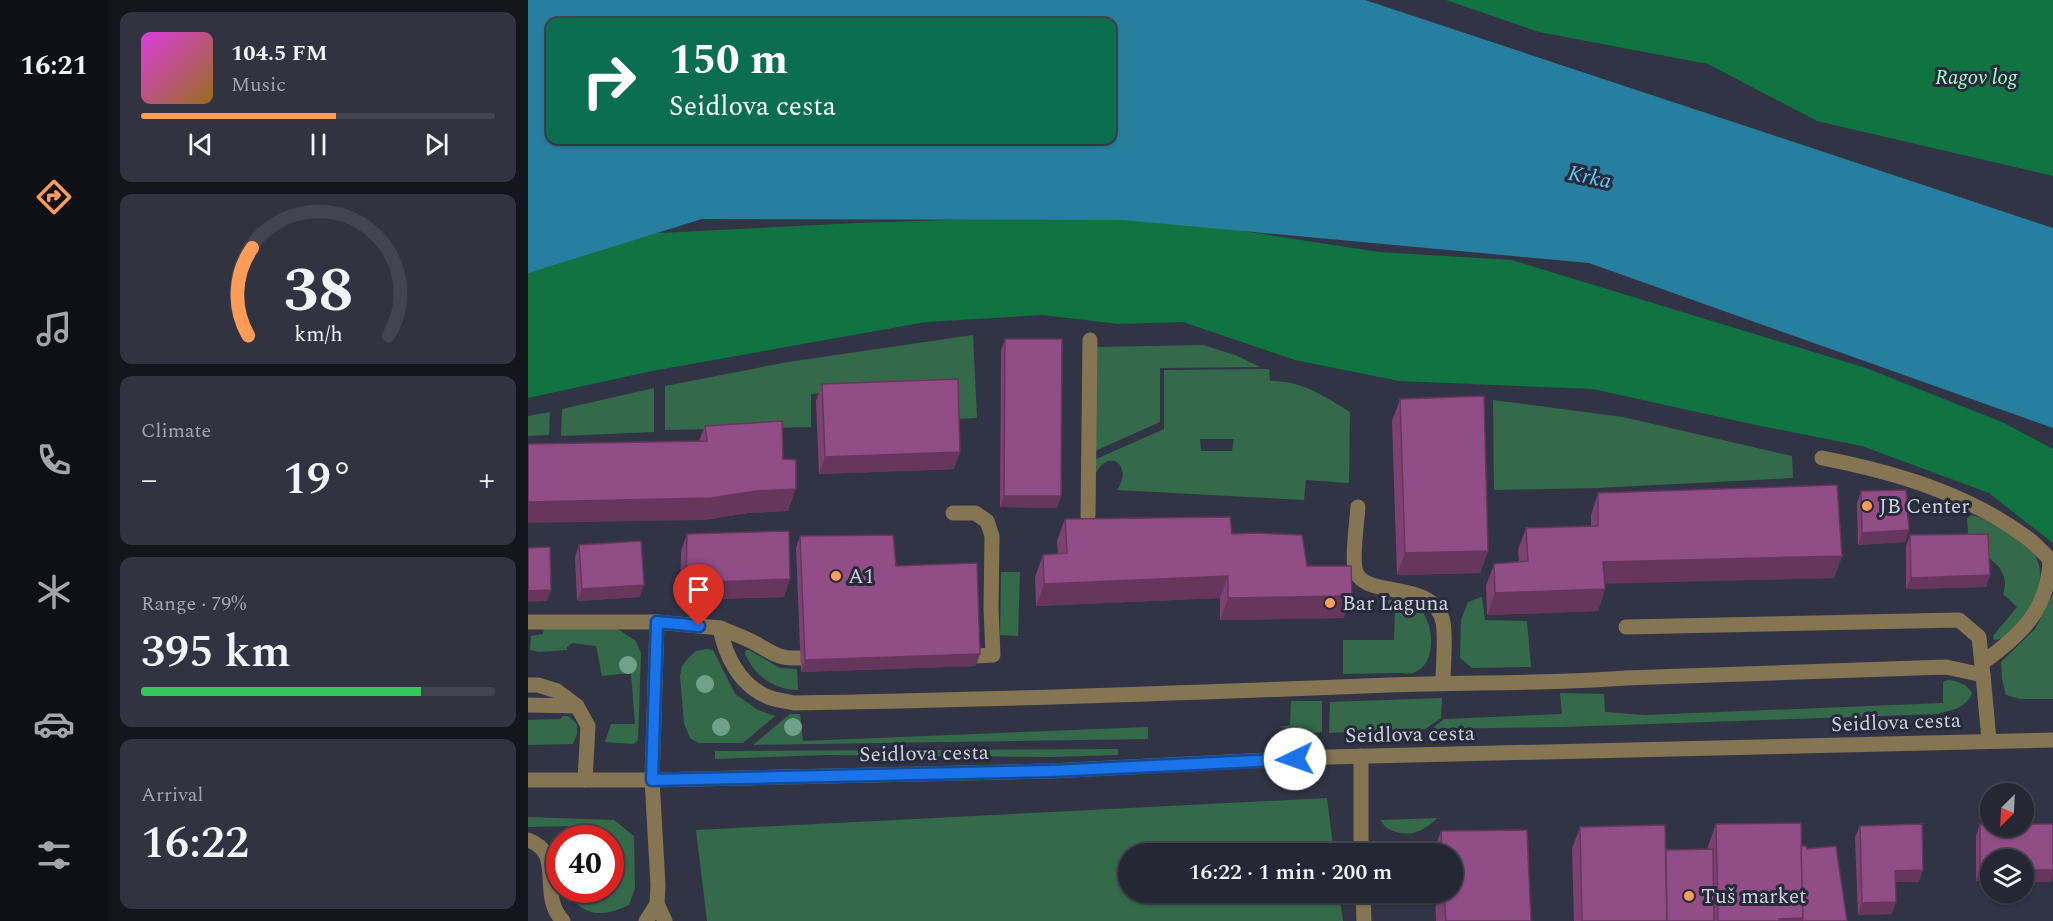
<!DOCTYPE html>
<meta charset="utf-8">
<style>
body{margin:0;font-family:Spectral,serif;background:#313340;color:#f1f3f6;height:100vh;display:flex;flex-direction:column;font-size:22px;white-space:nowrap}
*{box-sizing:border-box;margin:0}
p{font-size:20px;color:#a3a5ac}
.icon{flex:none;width:33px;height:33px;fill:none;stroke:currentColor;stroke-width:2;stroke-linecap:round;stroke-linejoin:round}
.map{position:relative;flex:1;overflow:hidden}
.side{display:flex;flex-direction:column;gap:12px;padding:12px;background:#14151d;width:420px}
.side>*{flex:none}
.banner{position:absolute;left:18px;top:18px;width:570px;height:126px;border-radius:12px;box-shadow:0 2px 4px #0004,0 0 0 2px #42444f;background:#0b6e4f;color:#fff;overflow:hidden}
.needle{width:39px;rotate:204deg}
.tools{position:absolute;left:1452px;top:783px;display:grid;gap:12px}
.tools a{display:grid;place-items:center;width:54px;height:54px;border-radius:50%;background:#252734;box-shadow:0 2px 4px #0004,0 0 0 2px #42444f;font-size:30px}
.speed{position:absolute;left:18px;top:825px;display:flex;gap:12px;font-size:30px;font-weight:700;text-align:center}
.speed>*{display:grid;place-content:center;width:78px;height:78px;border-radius:50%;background:#252734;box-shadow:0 2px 4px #0004,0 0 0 2px #42444f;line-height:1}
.speed .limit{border:9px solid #d22;background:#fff;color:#111}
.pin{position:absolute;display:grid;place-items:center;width:51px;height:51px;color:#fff;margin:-62px -26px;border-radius:50% 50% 50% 0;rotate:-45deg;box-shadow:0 0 6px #0007}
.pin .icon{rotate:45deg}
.me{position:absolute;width:66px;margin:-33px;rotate:267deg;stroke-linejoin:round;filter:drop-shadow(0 0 4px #0008)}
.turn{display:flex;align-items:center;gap:21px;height:126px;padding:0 24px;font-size:27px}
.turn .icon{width:78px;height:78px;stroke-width:2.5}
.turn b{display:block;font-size:42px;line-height:51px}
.big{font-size:45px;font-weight:600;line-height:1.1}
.side .tile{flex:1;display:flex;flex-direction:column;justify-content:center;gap:9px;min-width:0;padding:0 21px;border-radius:12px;background:#313340}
.side .dial{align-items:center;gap:0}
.dial svg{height:156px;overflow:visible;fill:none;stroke:#42444f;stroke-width:7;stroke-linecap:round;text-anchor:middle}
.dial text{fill:#f1f3f6;stroke:none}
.song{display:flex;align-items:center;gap:18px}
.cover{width:72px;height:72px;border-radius:9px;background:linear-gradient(135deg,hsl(300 70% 55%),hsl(40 70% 35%))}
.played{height:6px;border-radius:3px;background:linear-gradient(90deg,#fd9c56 55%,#42444f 55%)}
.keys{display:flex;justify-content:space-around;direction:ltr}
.heat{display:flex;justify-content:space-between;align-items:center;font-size:33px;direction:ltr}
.charge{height:9px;border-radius:4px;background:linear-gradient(90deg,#34c759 79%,#42444f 0)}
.trip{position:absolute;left:590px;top:843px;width:345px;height:60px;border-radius:30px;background:#252734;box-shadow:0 2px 4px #0004,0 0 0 2px #42444f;font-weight:600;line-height:60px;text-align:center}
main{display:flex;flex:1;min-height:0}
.dock{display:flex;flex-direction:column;width:108px;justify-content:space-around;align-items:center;background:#0f1015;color:#a3a5ac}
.dock .icon{width:42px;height:42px}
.dock .selected{color:#fd9c56}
.dock b{font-size:27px;color:#f1f3f6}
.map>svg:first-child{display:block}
.green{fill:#346a49;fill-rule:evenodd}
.forest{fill:#107442}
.water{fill:#267f9e;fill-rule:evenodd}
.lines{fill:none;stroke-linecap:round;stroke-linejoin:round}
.minor{stroke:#867553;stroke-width:15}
.tree{fill:#70a28a}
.wall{fill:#7d4272}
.shaded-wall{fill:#66365d}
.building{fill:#914d85;stroke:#66365d;stroke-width:1.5}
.route-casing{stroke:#114b97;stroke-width:15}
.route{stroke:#1a73e8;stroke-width:10}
.poi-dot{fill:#fd9c56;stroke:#272a3b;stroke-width:2}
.labels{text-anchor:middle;stroke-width:6;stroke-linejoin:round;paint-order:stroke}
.park-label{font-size:21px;font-style:italic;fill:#a3fcc2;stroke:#272a3b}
.poi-label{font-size:21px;fill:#ced1dc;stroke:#272a3b;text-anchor:start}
.street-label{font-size:21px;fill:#ced1dc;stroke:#272a3b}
.water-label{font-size:22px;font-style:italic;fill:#5dcef8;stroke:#272a3b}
</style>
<main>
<nav class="dock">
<b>16:21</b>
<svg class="icon selected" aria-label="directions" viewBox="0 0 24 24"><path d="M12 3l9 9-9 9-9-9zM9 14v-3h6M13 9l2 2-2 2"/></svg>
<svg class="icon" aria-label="music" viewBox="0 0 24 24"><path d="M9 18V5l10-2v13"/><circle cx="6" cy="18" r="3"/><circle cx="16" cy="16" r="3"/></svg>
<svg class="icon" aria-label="phone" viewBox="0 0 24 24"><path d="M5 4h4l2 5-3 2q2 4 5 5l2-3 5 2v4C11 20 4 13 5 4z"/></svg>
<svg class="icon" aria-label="climate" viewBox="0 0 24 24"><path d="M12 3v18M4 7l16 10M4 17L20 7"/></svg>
<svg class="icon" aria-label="car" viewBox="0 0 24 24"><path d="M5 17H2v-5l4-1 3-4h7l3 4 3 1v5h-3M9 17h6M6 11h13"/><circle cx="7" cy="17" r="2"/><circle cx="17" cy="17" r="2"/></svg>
<svg class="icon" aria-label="filters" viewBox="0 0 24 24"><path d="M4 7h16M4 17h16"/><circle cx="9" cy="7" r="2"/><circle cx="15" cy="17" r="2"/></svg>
</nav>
<section class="side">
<div class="tile">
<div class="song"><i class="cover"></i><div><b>104.5 FM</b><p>Music</p></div></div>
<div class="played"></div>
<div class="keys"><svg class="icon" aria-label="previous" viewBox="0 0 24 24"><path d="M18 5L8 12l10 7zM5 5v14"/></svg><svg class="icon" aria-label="pause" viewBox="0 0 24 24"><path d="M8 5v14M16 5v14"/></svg><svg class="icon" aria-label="next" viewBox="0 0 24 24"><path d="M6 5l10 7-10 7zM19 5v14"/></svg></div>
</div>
<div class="tile dial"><svg viewBox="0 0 100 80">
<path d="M14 69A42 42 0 1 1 86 69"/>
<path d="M14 69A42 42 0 0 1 16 24" stroke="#fd9c56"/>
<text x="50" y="56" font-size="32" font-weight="700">38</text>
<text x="50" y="72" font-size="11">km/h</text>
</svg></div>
<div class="tile"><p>Climate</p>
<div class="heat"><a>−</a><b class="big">19°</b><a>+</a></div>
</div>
<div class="tile"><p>Range · 79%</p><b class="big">395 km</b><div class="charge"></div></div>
<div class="tile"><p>Arrival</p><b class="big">16:22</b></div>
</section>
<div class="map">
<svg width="1525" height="921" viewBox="0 0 1525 921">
<rect width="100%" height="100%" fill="#313445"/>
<g class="green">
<polygon points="445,335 449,418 429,419 426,386 283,394 283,427 137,430 137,386 260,362"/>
<polygon points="675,345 707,355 732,367 632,368 632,422 567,451 566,347"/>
<path d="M741,369L742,381C772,380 797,396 822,412L821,483L778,480L776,500L589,490C606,465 580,446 567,475L566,460L636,429V370ZM672,439H706L704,451H673Z"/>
<polygon points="126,388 126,432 33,436 34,409"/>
<polygon points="965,400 1095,417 1264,456 1265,478 1068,488 966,490"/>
<polygon points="22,412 21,435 0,436 0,416"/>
<path d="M1444,515C1454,518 1464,524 1473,529C1484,535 1497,540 1504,550C1521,574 1509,602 1491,622C1484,630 1478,640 1466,640L1465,636L1489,607L1475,594C1484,568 1460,557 1441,546L1439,518Z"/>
<polygon points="473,572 492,572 490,636 472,635"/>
<polygon points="1525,594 1525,699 1493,699 1478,695 1474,679 1473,662 1507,629"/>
<polygon points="954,597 957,620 999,621 1003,667 944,668 932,658 933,620 940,602"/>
<path d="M854,599C867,600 885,601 894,611C906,627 909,665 885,673C880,674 872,673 866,673C849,673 832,674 815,674V640H866L867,613Z"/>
<polygon points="16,628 88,628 108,641 113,653 110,740 106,744 77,742 83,724 107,724 103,673 74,676 68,646 44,643 39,647 39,650 11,652 2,650 3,636 15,634"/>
<polygon points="178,649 185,650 207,694 230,710 247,716 215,743 170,743 162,738 156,723 152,676 154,666 161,657 168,651"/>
<path d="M218,650H221L252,668L269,669L270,690C246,690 227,676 217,654Z"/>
<path d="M1420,680C1428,680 1440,685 1444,693C1438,709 1423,710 1409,714L1035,727L904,729L916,719L1034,714L1032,693L1076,694L1077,712L1117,715L1415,703V682Z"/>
<polygon points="914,698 913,718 897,729 801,733 802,702"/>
<polygon points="763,701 794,701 794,732 780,734 769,729 750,727 762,725"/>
<polygon points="262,714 272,714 275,741 620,727 620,739 225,745"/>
<polygon points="34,716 40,716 49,724 49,734 45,744 0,745 0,720 33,719"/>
<polygon points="590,749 590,755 523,757 297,755 187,759 187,751"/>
<polygon points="799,798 806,853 600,854 600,892 811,893 815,921 179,921 168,830"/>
<path d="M0,817L86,820L106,836L107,888L101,905C76,917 53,918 41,891L82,890V838H65L66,828L45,826L0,827Z"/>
<path d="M910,818C904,823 896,830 888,832C877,836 857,832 853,820Z"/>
</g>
<g class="forest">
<polygon points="918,0 1525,0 1525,176 1289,121 1180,64 1011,32"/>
<polygon points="576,215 650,221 851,252 984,260 1338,368 1476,423 1525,449 1525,543 1461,493 1334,446 1228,425 1065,389 871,381 767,360 655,322 591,324 514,315 398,322 124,371 0,398 0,271 111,234 329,223"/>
</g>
<path class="water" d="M0,0H837L1525,228V428L1061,263L595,220L174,219L0,273ZM22,22H584V140H22Z"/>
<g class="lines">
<g class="minor">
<path d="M1294,458C1366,472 1438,493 1498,537C1508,544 1516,554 1525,562"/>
<path d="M830,507C829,522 824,554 827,568C832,601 906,577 915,622C918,636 915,667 915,683"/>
<polyline points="425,513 447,513 459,521 464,536 463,609 465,655 447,656"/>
<polyline points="560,516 562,340"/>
<polyline points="0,622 129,622"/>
<polyline points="1098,627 1431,620 1451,637 1455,675"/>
<path d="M192,628C202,632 213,636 223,641C243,651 247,659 272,658"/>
<path d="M1454,663C1493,635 1521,609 1522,559"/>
<polyline points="0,685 10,685 29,691 49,706 60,726 57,780"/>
<polyline points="0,705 49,706"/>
<polyline points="833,756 833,854"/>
<polyline points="0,780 124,780 523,771 800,757 1525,740"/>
<path d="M0,840C38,853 9,894 35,921"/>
<polyline points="835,892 836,921"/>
<polyline points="129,904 137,921"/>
<path d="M118,921L129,904L130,885L124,780L129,622L192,628C197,655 211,684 238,696C246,700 257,701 266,703C464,700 663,693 861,685C940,682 1019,684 1097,678L1418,667L1455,675L1461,740"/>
</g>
</g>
<g class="tree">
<circle cx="100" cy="665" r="9"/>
<circle cx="177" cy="684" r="9"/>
<circle cx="193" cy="727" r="9"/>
<circle cx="265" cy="727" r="9"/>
</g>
<g class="wall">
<polygon points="477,339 529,508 472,507 473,351"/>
<polygon points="294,384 426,469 291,474 288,401"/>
<polygon points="872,399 960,551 952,573 869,575 864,421"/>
<polygon points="177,426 255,459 260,511 220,513 175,520 171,441"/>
<polygon points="1333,491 1381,530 1377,542 1330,545 1329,503"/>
<polygon points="1070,493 1314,556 1306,578 1077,583 1077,589 1070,611 959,615 958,586 966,564 991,561 990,550 998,528 1063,527 1063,515"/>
<polygon points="537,519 704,534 779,566 816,618 692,620 692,598 508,606 507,577 515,555 530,554 529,541"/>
<polygon points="159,534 256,597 152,600 153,551"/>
<polygon points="1382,535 1462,575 1458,587 1378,589 1378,546"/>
<polygon points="272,536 368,566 448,666 273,672 268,548"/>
<polygon points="51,545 116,585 111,597 49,601 47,557"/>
<polygon points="1188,824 1273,846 1279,849 1319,921 1046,921 1044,849 1052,827 1138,850 1180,849 1180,846"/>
<polygon points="1452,824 1525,824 1525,876 1523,882 1496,882 1496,860 1462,860 1462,881 1448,881 1448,836"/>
<polygon points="1332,826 1391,882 1368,882 1364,914 1330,915 1327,837"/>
<polygon points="913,831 1003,921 908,921 907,892 924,892 924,854 905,854"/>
</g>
<g class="shaded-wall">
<polygon points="432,452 426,469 291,474 297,457"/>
<polygon points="268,489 260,511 220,513 175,520 0,523 0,502"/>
<polygon points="476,496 533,496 529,508 472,507"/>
<polygon points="1381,530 1377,542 1330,545 1334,533"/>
<polygon points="960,551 952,573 869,575 877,553"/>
<polygon points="1314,556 1306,578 1067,584 1075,562"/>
<polygon points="1462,575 1458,587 1378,589 1383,578"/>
<polygon points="700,576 692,598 508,606 516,584"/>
<polygon points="262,579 256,597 152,600 158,583"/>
<polygon points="116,585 111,597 49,601 54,589"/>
<polygon points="1077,589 1070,611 959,615 967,593"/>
<polygon points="23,590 19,601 0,602 0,591"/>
<polygon points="824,596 816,618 692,620 700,598"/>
<polygon points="452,654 448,666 273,672 277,660"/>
<polygon points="1395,870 1391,882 1363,882 1367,871"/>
<polygon points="1452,870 1462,870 1462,881 1448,881"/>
<polygon points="1496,870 1525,870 1525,876 1523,882 1496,882"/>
<polygon points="1368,902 1364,914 1330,915 1334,903"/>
<polygon points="1275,918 1274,921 1250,921 1251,919"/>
</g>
<g class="building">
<polygon points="477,339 534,339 533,496 476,496"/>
<polygon points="430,379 432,452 297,457 294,384"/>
<polygon points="956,396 960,551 877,553 872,399"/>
<polygon points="254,421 255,459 268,460 268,489 228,491 183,498 0,502 0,444 179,441 177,426"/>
<polygon points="1309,485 1314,556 1075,562 1077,589 967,593 966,564 1000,561 998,528 1070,526 1070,493"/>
<polygon points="1378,490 1381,530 1334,533 1333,491"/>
<polygon points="702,517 704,534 727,533 774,535 779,566 823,566 824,596 700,598 700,576 516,584 515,555 539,553 537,519"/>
<polygon points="261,531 262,579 158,583 159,534"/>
<polygon points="1460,534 1462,575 1383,578 1382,535"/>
<polygon points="365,535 368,566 449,563 452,654 277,660 272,536"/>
<polygon points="113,541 116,585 54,589 51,545"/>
<polygon points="22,547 23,590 0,591 0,548"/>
<polygon points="1273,823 1275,918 1251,919 1251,921 1190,921 1188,824"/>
<polygon points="1394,824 1395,870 1367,871 1368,902 1334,903 1332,826"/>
<polygon points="1452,824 1462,824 1462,826 1496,826 1496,824 1525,824 1525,870 1496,870 1496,860 1462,860 1462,870 1452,870"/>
<polygon points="1137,825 1139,921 1054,921 1052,827"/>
<polygon points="999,830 1003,921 918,921 916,892 924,892 924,854 914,854 913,831"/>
<polygon points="1273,846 1278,846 1279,849 1308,846 1319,921 1274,921 1275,918"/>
<polygon points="1185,849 1186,921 1139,921 1138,850"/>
</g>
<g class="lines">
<g class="route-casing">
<polyline id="route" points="171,626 129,622 124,780 523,771 767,759"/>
</g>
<use href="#route" class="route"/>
</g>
<g class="poi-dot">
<circle cx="1339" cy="506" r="6"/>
<circle cx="308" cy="576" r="6"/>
<circle cx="802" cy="603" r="6"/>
<circle cx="1161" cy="896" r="6"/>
</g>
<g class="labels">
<g class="park-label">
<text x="1448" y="84">Ragov log</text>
</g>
<g class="poi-label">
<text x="1351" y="513">JB Center</text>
<text x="320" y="583">A1</text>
<text x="814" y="610">Bar Laguna</text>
<text x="1173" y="903">Tuš market</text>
</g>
<g class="street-label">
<text transform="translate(1368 722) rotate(-2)" y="7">Seidlova cesta</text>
<text transform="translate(882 734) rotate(-1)" y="7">Seidlova cesta</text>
<text transform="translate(396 753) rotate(-1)" y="7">Seidlova cesta</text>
</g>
<g class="water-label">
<text transform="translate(1062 176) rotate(12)" y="8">Krka</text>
</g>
</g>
</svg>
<div class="tools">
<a><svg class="needle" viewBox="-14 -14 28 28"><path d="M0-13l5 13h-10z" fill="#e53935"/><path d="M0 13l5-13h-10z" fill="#a3a5ac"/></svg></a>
<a><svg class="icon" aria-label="layers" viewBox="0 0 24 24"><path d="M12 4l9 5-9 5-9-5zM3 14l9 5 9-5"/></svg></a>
</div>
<div class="speed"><div class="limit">40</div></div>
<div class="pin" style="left:171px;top:626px;background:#d93025"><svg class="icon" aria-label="arrive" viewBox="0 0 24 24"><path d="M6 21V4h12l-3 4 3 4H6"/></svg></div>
<svg class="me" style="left:767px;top:759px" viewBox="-20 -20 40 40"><circle r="19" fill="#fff"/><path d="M0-13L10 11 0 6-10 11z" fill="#1a73e8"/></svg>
<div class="trip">16:22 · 1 min · 200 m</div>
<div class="banner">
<div class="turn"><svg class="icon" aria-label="right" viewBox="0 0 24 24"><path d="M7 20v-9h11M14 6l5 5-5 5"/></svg><div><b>150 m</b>Seidlova cesta</div></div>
</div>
</div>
</main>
